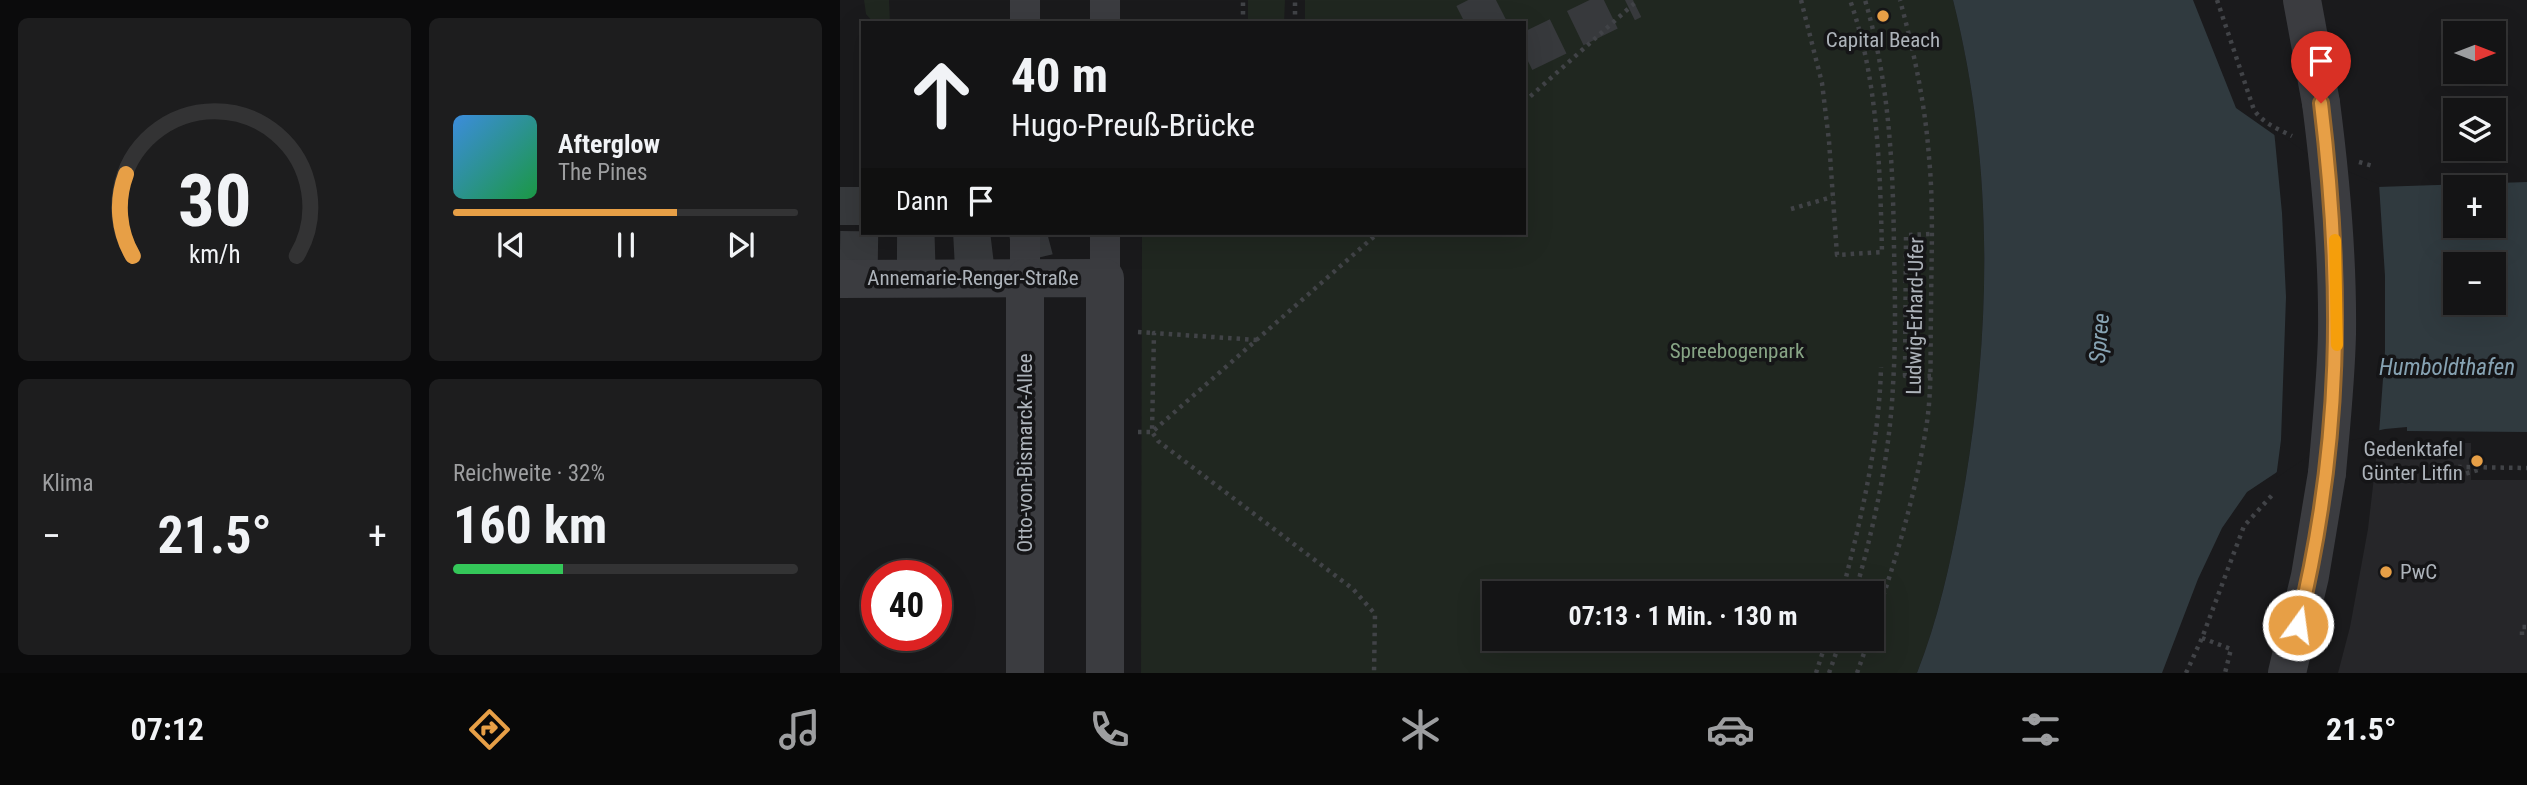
<!DOCTYPE html>
<html lang="de">
<meta charset="utf-8">
<style>
body{margin:0;font-family:"Roboto Condensed",sans-serif;background:#1d1d1e;color:#f1f3f6;height:100vh;display:flex;flex-direction:column;font-size:26px;white-space:nowrap}
*{box-sizing:border-box;margin:0}
p{font-size:23px;color:#9d9ea0}
.icon{flex:none;width:38px;height:38px;fill:none;stroke:currentColor;stroke-width:2;stroke-linecap:round;stroke-linejoin:round}
.map{position:relative;flex:1;overflow:hidden}
.sheet{display:flex;flex-direction:column;gap:18px;padding:18px;background:#0b0b0c;width:840px}
.sheet>*{flex:none}
.top-card{position:absolute;left:21px;top:21px;width:665px;height:214px;border-radius:0px;box-shadow:0 7px 28px #0002,0 0 0 2px #333334;background:#141415;color:#f1f3f6;overflow:hidden}
.needle{width:46px;rotate:90deg}
.tools{position:absolute;left:1603px;top:21px;display:grid;gap:14px}
.tools a{display:grid;place-items:center;width:63px;height:63px;border-radius:0px;background:#141415;box-shadow:0 7px 28px #0002,0 0 0 2px #333334;font-size:35px}
.speed{position:absolute;left:21px;top:560px;display:flex;gap:14px;font-size:35px;font-weight:700;text-align:center}
.speed>*{display:grid;place-content:center;width:91px;height:91px;border-radius:50%;background:#141415;box-shadow:0 7px 28px #0002,0 0 0 2px #333334;line-height:1}
.speed .limit{border:10px solid #d22;background:#fff;color:#111}
.pin{position:absolute;display:grid;place-items:center;width:60px;height:60px;color:#fff;margin:-72px -30px;border-radius:50% 50% 50% 0;rotate:-45deg;box-shadow:0 0 7px #0007}
.pin .icon{rotate:45deg}
.me{position:absolute;width:77px;margin:-38px;rotate:14deg;stroke-linejoin:round;filter:drop-shadow(0 0 5px #0008)}
.turn{display:flex;align-items:center;gap:24px;height:147px;padding:0 35px;font-size:32px}
.turn .icon{width:91px;height:91px;stroke-width:2.5}
.turn b{display:block;font-size:49px;line-height:60px}
.then{display:flex;align-items:center;height:66px;padding:0 35px;background:#0003;gap:14px;font-size:26px}
.big{font-size:52px;font-weight:700;line-height:1.1}
.sheet .card{flex:1;display:flex;flex-direction:column;justify-content:center;gap:10px;min-width:0;padding:0 24px;border-radius:10px;background:#1d1d1e}
.sheet .dial{align-items:center;gap:0}
.dial svg{height:182px;overflow:visible;fill:none;stroke:#333334;stroke-width:7;stroke-linecap:round;text-anchor:middle}
.dial text{fill:#f1f3f6;stroke:none}
.song{display:flex;align-items:center;gap:21px}
.cover{width:84px;height:84px;border-radius:10px;background:linear-gradient(135deg,hsl(210 70% 55%),hsl(140 70% 35%))}
.played{height:7px;border-radius:4px;background:linear-gradient(90deg,#e79f46 65%,#333334 65%)}
.keys{display:flex;justify-content:space-around;direction:ltr}
.heat{display:flex;justify-content:space-between;align-items:center;font-size:38px;direction:ltr}
.charge{height:10px;border-radius:5px;background:linear-gradient(90deg,#34c759 32%,#333334 0)}
.sheet .tiles{flex:1;display:grid;gap:18px;grid-template-columns:repeat(2,1fr)}
.trip{position:absolute;left:642px;top:581px;width:402px;height:70px;border-radius:0px;background:#141415;box-shadow:0 7px 28px #0002,0 0 0 2px #333334;font-weight:700;line-height:70px;text-align:center}
.menu{display:flex;height:112px;justify-content:space-around;align-items:center;background:#080808;color:#9d9ea0}
.menu .icon{width:49px;height:49px}
.menu .current{color:#e79f46}
.menu b{font-size:32px;color:#f1f3f6}
main{display:flex;flex:1;min-height:0}
.map>svg:first-child{display:block}
.built{fill:#262629}
.green{fill:#202720;fill-rule:evenodd}
.water{fill:#303a3f;fill-rule:evenodd}
.pier{fill:#1a1a1c}
.lines{fill:none;stroke-linecap:round;stroke-linejoin:round}
.trunk-tunnel{stroke:#37393c;stroke-width:38;stroke-dasharray:38 19;stroke-linecap:butt}
.path{stroke:#414347;stroke-width:4.5;stroke-dasharray:3.5 5;stroke-linecap:butt}
.minor{stroke:#3b3c40;stroke-width:30}
.tertiary{stroke:#3b3c40;stroke-width:38}
.tertiary-bridge{stroke:#3b3c40;stroke-width:38}
.route-casing{stroke:#96672e;stroke-width:18}
.route{stroke:#e79f46;stroke-width:12}
.slow{stroke:#f59e0b;stroke-width:12}
.poi-dot{fill:#e79f46;stroke:#151517;stroke-width:2.5}
.labels{text-anchor:middle;stroke-width:7;stroke-linejoin:round;paint-order:stroke}
.poi-label{font-size:21px;fill:#adb3ba;stroke:#151517}
.street-label{font-size:21px;fill:#adb3ba;stroke:#151517}
.park-label{font-size:21px;fill:#87a485;stroke:#151517}
.water-label{font-size:23px;font-style:italic;fill:#87a3b3;stroke:#151517}
</style>
<main>
<section class="sheet">
<div class="tiles">
<div class="card dial"><svg viewBox="0 0 100 80">
<path d="M14 69A42 42 0 1 1 86 69"/>
<path d="M14 69A42 42 0 0 1 11 33" stroke="#e79f46"/>
<text x="50" y="56" font-size="32" font-weight="700">30</text>
<text x="50" y="72" font-size="11">km/h</text>
</svg></div>
<div class="card">
<div class="song"><i class="cover"></i><div><b>Afterglow</b><p>The Pines</p></div></div>
<div class="played"></div>
<div class="keys"><svg class="icon" aria-label="previous" viewBox="0 0 24 24"><path d="M18 5L8 12l10 7zM5 5v14"/></svg><svg class="icon" aria-label="pause" viewBox="0 0 24 24"><path d="M8 5v14M16 5v14"/></svg><svg class="icon" aria-label="next" viewBox="0 0 24 24"><path d="M6 5l10 7-10 7zM19 5v14"/></svg></div>
</div>
<div class="card"><p>Klima</p>
<div class="heat"><a>−</a><b class="big">21.5°</b><a>+</a></div>
</div>
<div class="card"><p>Reichweite · 32%</p><b class="big">160 km</b><div class="charge"></div></div>
</div>
</section>
<div class="map">
<svg width="1687" height="673" viewBox="0 0 1687 673">
<rect width="100%" height="100%" fill="#1a1a1c"/>
<polygon class="built" points="1538,442 1631,443 1631,480 1687,480 1687,673 1498,673 1510,627 1528,529"/>
<g class="green">
<polygon points="24,0 49,0 50,23 32,21 26,14"/>
<polygon points="408,0 445,0 444,23 408,23"/>
<path d="M465,0H1113C1153,159 1152,322 1125,483C1114,547 1101,612 1077,673H301L302,233H684V23H465ZM654,593H1032V639H654Z"/>
</g>
<path class="water" d="M1113,0H1353L1396,108L1470,160L1537,187L1687,182V432L1567,431V427L1545,429L1481,443L1407,492L1382,528L1358,579L1322,673H1077C1101,612 1114,547 1125,483C1152,322 1153,159 1113,0ZM1615,187H1654V226H1615ZM1615,264H1654V303H1615Z"/>
<polygon class="pier" points="1434,130 1472,157 1539,184 1545,276 1545,351 1539,434 1482,447 1436,478 1441,440 1446,297 1442,213"/>
<g class="lines">
<g class="trunk-tunnel">
<polyline points="625,23 670,0"/>
<polyline points="684,53 793,0"/>
<polyline points="0,206 23,206"/>
<path d="M0,250C73,251 148,254 218,233"/>
</g>
<g class="path">
<path d="M961,0L982,83L989,141L997,255L1042,252C1040,168 1038,80 1010,0"/>
<path d="M1377,0L1414,110C1424,124 1438,129 1452,136"/>
<polyline points="403,23 403,0"/>
<polyline points="455,23 455,0"/>
<polyline points="684,102 798,0"/>
<polyline points="1519,162 1533,166"/>
<polyline points="951,209 992,197"/>
<polyline points="298,332 314,333"/>
<polyline points="417,340 314,333 312,432 318,441 513,589 535,614 534,673"/>
<polyline points="1091,376 1065,376 1066,235 1092,234"/>
<polyline points="298,432 312,432 538,233"/>
<polyline points="1618,467 1687,468"/>
<polyline points="1618,476 1641,469"/>
<path d="M1002,593C1021,519 1039,444 1041,367"/>
<path d="M1015,593C1034,527 1050,454 1053,385C1056,339 1055,293 1054,247C1053,163 1049,81 1025,0"/>
<path d="M1032,628C1056,561 1076,493 1087,422C1092,387 1090,352 1091,316C1091,263 1094,210 1089,157C1085,103 1074,52 1060,0"/>
<polyline points="1682,635 1682,627 1687,627"/>
<polyline points="1362,638 1391,649 1385,673"/>
<polyline points="976,673 987,639"/>
<polyline points="989,673 1001,639"/>
<polyline points="1017,673 1029,639"/>
<polyline points="1346,673 1362,638 1404,526 1434,493"/>
</g>
<g class="minor">
<polyline points="185,0 185,23"/>
<polyline points="265,0 265,23"/>
<polyline points="185,233 185,278"/>
<polyline points="265,233 265,278"/>
</g>
<g class="tertiary">
<polyline points="1462,0 1481,103"/>
<polyline points="0,279 265,278 265,673"/>
<polyline points="185,673 185,278"/>
<polyline points="1447,673 1470,576 1487,473"/>
</g>
<path class="tertiary-bridge" d="M1481,103C1491,180 1498,257 1497,334C1496,380 1491,427 1487,473"/>
</g>
<g class="lines">
<g class="route-casing">
<path id="route" d="M1458,625C1502,446 1503,285 1481,103"/>
</g>
<use href="#route" class="route"/>
<polyline class="slow" points="1495,240 1497,345"/>
</g>
<g class="poi-dot">
<circle cx="1043" cy="16" r="7"/>
<circle cx="1637" cy="461" r="7"/>
<circle cx="1546" cy="572" r="7"/>
</g>
<g class="labels">
<g class="poi-label">
<text x="1043" y="47">Capital Beach</text>
<text x="1623" y="456" text-anchor="end">Gedenktafel<tspan x="1623" dy="24">Günter Litfin</tspan></text>
<text x="1560" y="579" text-anchor="start">PwC</text>
</g>
<g class="street-label">
<text x="133" y="285">Annemarie-Renger-Straße</text>
<text transform="translate(1075 316) rotate(-89)" y="7">Ludwig-Erhard-Ufer</text>
<text transform="translate(185 453) rotate(-90)" y="7">Otto-von-Bismarck-Allee</text>
</g>
<g class="park-label">
<text x="897" y="358">Spreebogenpark</text>
</g>
<g class="water-label">
<text transform="translate(1259 338) rotate(-85)" y="8">Spree</text>
<text x="1607" y="375">Humboldthafen</text>
</g>
</g>
</svg>
<div class="tools">
<a><svg class="needle" viewBox="-14 -14 28 28"><path d="M0-13l5 13h-10z" fill="#e53935"/><path d="M0 13l5-13h-10z" fill="#9d9ea0"/></svg></a>
<a><svg class="icon" aria-label="layers" viewBox="0 0 24 24"><path d="M12 4l9 5-9 5-9-5zM3 14l9 5 9-5"/></svg></a>
<a>+</a>
<a>−</a>
</div>
<div class="speed"><div class="limit">40</div></div>
<div class="pin" style="left:1481px;top:103px;background:#d93025"><svg class="icon" aria-label="arrive" viewBox="0 0 24 24"><path d="M6 21V4h12l-3 4 3 4H6"/></svg></div>
<svg class="me" style="left:1458px;top:625px" viewBox="-20 -20 40 40"><circle r="17" fill="#e79f46" stroke="#fff" stroke-width="3"/><path d="M0-11L8 9 0 5-8 9z" fill="#fff"/></svg>
<div class="trip">07:13 · 1 Min. · 130 m</div>
<div class="top-card">
<div class="turn"><svg class="icon" aria-label="ahead" viewBox="0 0 24 24"><path d="M12 20V5M6 11l6-6 6 6"/></svg><div><b>40 m</b>Hugo-Preuß-Brücke</div></div>
<div class="then">Dann<svg class="icon" aria-label="arrive" viewBox="0 0 24 24"><path d="M6 21V4h12l-3 4 3 4H6"/></svg></div>
</div>
</div>
</main>
<nav class="menu">
<b>07:12</b>
<svg class="icon current" aria-label="directions" viewBox="0 0 24 24"><path d="M12 3l9 9-9 9-9-9zM9 14v-3h6M13 9l2 2-2 2"/></svg>
<svg class="icon" aria-label="music" viewBox="0 0 24 24"><path d="M9 18V5l10-2v13"/><circle cx="6" cy="18" r="3"/><circle cx="16" cy="16" r="3"/></svg>
<svg class="icon" aria-label="phone" viewBox="0 0 24 24"><path d="M5 4h4l2 5-3 2q2 4 5 5l2-3 5 2v4C11 20 4 13 5 4z"/></svg>
<svg class="icon" aria-label="climate" viewBox="0 0 24 24"><path d="M12 3v18M4 7l16 10M4 17L20 7"/></svg>
<svg class="icon" aria-label="car" viewBox="0 0 24 24"><path d="M5 17H2v-5l4-1 3-4h7l3 4 3 1v5h-3M9 17h6M6 11h13"/><circle cx="7" cy="17" r="2"/><circle cx="17" cy="17" r="2"/></svg>
<svg class="icon" aria-label="filters" viewBox="0 0 24 24"><path d="M4 7h16M4 17h16"/><circle cx="9" cy="7" r="2"/><circle cx="15" cy="17" r="2"/></svg>
<b>21.5°</b>
</nav>
